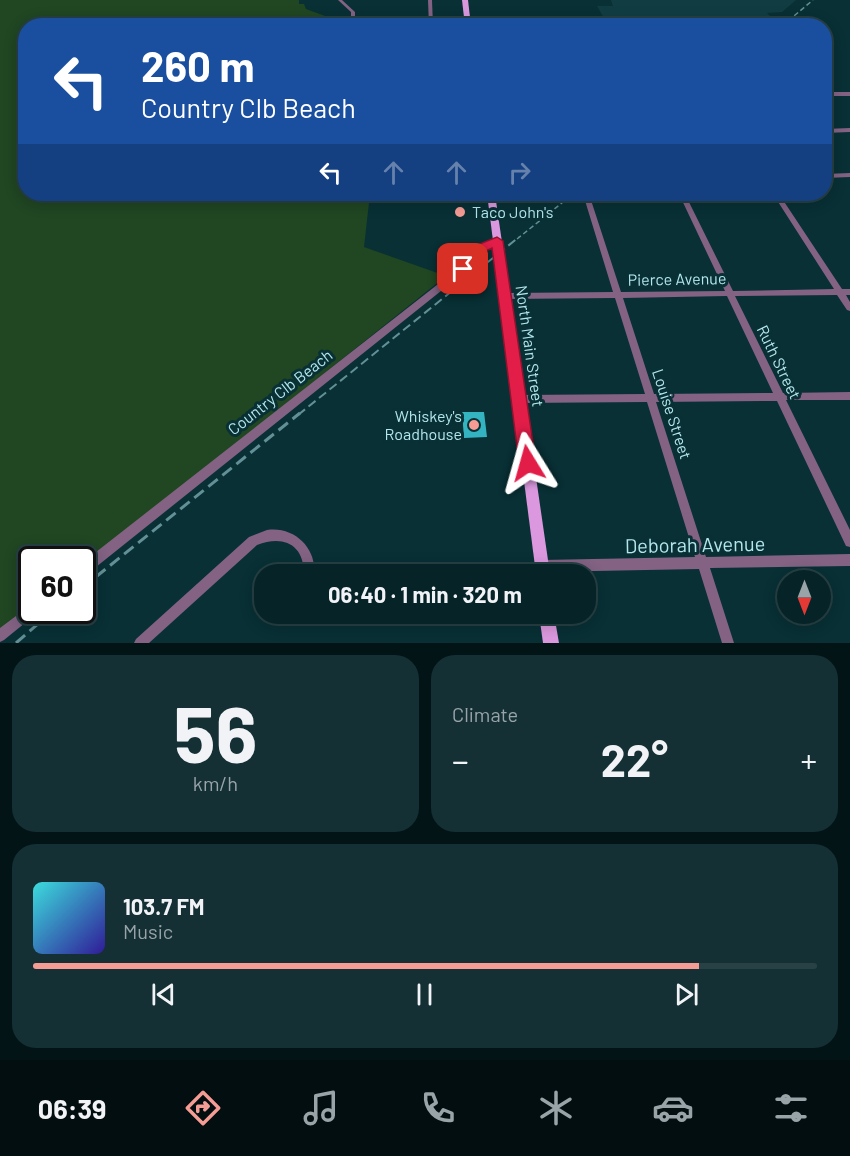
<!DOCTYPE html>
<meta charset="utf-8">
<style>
body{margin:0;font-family:Barlow,sans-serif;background:#143034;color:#f1f3f6;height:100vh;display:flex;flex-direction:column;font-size:22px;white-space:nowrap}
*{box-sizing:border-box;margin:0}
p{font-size:20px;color:#98a4a8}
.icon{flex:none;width:33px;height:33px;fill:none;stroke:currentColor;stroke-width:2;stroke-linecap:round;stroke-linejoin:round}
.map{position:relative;height:643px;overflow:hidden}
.side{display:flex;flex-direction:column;gap:12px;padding:12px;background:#031416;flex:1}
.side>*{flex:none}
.banner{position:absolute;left:18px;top:18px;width:814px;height:183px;border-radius:24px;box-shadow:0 3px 15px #0003,0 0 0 2px #274145;background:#1a4fa0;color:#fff;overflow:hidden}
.needle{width:39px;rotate:180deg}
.tools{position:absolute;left:777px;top:570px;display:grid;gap:12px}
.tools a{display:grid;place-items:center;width:54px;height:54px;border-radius:50%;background:#062428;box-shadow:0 3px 15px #0003,0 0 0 2px #274145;font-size:30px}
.speed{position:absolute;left:18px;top:546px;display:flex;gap:12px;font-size:30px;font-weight:700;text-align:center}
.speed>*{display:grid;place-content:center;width:78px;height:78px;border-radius:50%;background:#062428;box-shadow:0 3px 15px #0003,0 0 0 2px #274145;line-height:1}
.speed .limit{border:3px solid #111;border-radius:9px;background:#fff;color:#111}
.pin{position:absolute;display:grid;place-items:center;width:51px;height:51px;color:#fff;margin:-26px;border-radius:12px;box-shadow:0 3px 9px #0006}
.me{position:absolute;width:66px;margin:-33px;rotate:352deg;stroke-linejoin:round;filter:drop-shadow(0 0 4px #0008)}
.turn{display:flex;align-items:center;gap:21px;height:126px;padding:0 24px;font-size:27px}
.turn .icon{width:78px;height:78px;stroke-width:2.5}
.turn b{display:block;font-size:42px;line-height:51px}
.lanes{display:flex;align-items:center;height:57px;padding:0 24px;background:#0003;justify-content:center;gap:30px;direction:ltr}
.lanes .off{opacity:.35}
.big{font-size:45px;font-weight:700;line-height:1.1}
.side .card{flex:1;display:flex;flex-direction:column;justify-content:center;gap:9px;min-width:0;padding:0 21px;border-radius:24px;background:#143034}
.side .dial{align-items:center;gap:0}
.dial b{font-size:78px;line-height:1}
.song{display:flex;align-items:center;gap:18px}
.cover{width:72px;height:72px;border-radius:9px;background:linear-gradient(135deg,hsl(180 70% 55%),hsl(250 70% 35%))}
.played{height:6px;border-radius:3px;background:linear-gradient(90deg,#f59c94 85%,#274145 85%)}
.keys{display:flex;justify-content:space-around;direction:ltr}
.heat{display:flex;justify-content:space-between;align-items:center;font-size:33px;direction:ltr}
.side .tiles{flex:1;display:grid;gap:12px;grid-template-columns:1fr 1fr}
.card:last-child{grid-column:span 2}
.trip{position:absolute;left:254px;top:564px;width:342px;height:60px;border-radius:24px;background:#062428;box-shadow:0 3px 15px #0003,0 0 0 2px #274145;font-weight:700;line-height:60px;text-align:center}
.menu{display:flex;height:96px;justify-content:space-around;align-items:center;background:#020e10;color:#98a4a8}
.menu .icon{width:42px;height:42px}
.menu .selected{color:#f59c94}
.menu b{font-size:27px;color:#f1f3f6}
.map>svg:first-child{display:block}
.built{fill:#113d42}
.green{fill:#204622}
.building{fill:#34b4c1}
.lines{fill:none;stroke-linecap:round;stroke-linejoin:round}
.minor{fill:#836284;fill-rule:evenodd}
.major{fill:#db98de;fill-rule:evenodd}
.rail-far2{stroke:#629096;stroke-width:1.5;stroke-dasharray:5 3;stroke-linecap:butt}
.rail-far1{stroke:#629096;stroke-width:2;stroke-dasharray:9 4.5;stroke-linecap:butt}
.rail{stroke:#629096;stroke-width:3;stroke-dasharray:12 6;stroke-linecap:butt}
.route{fill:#e11d48;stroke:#92132f;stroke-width:1.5}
.poi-dot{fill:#f59c94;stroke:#083035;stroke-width:2}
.labels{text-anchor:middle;stroke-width:6;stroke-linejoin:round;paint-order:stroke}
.poi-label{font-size:16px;fill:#b3e7ed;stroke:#083035;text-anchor:start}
.street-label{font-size:16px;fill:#b3e7ed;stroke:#083035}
.near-street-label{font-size:20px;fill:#b3e7ed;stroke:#083035}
</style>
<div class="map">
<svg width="850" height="643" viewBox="0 0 850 643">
<rect width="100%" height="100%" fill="#083035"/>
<polygon class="built" points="611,0 796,0 782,12 767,13 777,23 773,25 608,25 597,6 613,6"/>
<polygon class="green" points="0,0 299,0 299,4 304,4 306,9 325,16 322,25 26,26 26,194 370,194 364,247 446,276 83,566 82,560 32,560 31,607 0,633"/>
<polygon class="building" points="462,412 484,412 487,437 464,438"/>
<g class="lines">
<g class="minor">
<polygon points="338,0 342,0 355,12 355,26 351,26 351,12"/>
<polygon points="428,0 432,0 433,26 429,26"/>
<rect x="825" y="92" width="25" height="4"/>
<polygon points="850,128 850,132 825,133 825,129"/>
<polygon points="850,173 850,177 825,178 825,174"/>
<path d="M583,194H589L621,292L725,291L679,194H685L733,291L834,289L773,194H779L842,289H850V295H846L850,302V311L847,310L837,295L735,296L783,393L850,392V400H786L850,530V547L846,546L777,401L656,402L706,557L850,554V566L710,568L734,643H722L699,569L542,572L538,570L536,566L538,562L542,560L695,557L647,402L519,403L516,402L514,399L516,396L519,395L645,394L615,298L506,299L502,296L506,293L613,292ZM727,296L773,393L654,394L623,298Z"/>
<polygon points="494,239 497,239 501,241 500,243 479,252 471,267 86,575 82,576 82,563 465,263 473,248"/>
<path d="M267,530C294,526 317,548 314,574H304C304,544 283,535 257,545L149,643H134L136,639L249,537Z"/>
<polygon points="32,604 32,610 38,610 36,614 4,640 0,642 0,628"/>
<polygon points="287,614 300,614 296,621 292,623 288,621 286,617"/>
</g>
<g class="major">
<polygon points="462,0 468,0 471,26 465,26"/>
<polygon points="487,194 495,194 550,574 536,574"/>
<polygon points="539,614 554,614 559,643 543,643"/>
</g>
<g class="rail-far2">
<polyline points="782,26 813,0"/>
<polyline points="517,239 573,194"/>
</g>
<polyline class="rail-far1" points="298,415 519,237"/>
<g class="rail">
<polyline points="82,588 300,413"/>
<polyline points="16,643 54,610"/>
</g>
</g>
<polygon class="route" points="497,237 503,241 536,463 533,468 528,470 522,468 519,463 492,248 481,253 467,272 459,272 457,269 472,247"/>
<g class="poi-dot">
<circle cx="460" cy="212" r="6"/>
<circle cx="474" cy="425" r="6"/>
</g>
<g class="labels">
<g class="poi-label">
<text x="472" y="218">Taco John's</text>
<text x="462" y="422" text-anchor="end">Whiskey's<tspan x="462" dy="18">Roadhouse</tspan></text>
</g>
<g class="street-label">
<text transform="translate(677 279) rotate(-1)" y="6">Pierce Avenue</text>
<text transform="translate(530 346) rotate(82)" y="6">North Main Street</text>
<text transform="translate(779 362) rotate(64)" y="6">Ruth Street</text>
<text transform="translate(280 392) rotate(-38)" y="6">Country Clb Beach</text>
<text transform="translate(672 414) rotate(72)" y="6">Louise Street</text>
</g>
<g class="near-street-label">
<text transform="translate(695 545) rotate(-1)" y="7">Deborah Avenue</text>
</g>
</g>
</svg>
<div class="tools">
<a><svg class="needle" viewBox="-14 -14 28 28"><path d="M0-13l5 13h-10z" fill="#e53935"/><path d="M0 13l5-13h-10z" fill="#98a4a8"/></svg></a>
</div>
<div class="speed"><div class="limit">60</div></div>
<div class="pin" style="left:463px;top:269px;background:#d93025"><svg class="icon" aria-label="arrive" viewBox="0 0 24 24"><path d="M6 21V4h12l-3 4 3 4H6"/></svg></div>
<svg class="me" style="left:528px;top:463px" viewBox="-20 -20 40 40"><path d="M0-17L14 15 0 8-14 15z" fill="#e11d48" stroke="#fff" stroke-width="4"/></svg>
<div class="trip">06:40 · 1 min · 320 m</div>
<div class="banner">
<div class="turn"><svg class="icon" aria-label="left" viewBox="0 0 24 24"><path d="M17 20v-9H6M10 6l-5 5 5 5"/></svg><div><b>260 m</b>Country Clb Beach</div></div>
<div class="lanes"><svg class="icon" aria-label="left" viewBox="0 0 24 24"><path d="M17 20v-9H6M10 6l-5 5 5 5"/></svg><svg class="icon off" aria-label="ahead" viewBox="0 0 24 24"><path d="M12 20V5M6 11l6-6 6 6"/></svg><svg class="icon off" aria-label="ahead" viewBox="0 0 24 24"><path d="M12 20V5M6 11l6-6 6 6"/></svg><svg class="icon off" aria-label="right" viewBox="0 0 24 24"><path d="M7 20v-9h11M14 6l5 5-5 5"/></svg></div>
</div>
</div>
<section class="side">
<div class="tiles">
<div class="card dial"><b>56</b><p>km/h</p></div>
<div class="card"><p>Climate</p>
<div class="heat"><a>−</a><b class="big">22°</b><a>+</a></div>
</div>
<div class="card">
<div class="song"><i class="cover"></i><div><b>103.7 FM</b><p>Music</p></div></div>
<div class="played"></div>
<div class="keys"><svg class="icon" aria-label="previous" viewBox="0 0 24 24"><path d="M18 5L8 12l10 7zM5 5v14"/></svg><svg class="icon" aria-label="pause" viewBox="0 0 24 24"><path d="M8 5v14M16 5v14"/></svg><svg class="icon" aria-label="next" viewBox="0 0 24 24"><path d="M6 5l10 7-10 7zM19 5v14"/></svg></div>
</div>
</div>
</section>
<nav class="menu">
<b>06:39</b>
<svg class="icon selected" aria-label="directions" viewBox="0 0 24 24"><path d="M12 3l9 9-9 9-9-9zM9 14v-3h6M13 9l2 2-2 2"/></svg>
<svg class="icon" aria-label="music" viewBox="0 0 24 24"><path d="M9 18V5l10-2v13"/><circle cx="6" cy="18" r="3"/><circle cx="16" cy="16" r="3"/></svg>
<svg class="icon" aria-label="phone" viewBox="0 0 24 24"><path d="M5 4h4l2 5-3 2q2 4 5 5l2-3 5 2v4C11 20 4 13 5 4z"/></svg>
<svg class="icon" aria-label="climate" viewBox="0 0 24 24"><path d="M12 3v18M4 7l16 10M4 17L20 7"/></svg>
<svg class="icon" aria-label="car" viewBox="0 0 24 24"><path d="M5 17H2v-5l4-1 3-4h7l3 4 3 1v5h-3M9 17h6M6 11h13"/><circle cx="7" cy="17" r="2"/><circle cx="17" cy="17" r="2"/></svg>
<svg class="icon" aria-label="filters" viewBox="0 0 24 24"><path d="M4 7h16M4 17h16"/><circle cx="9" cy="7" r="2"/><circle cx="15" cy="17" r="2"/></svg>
</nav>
